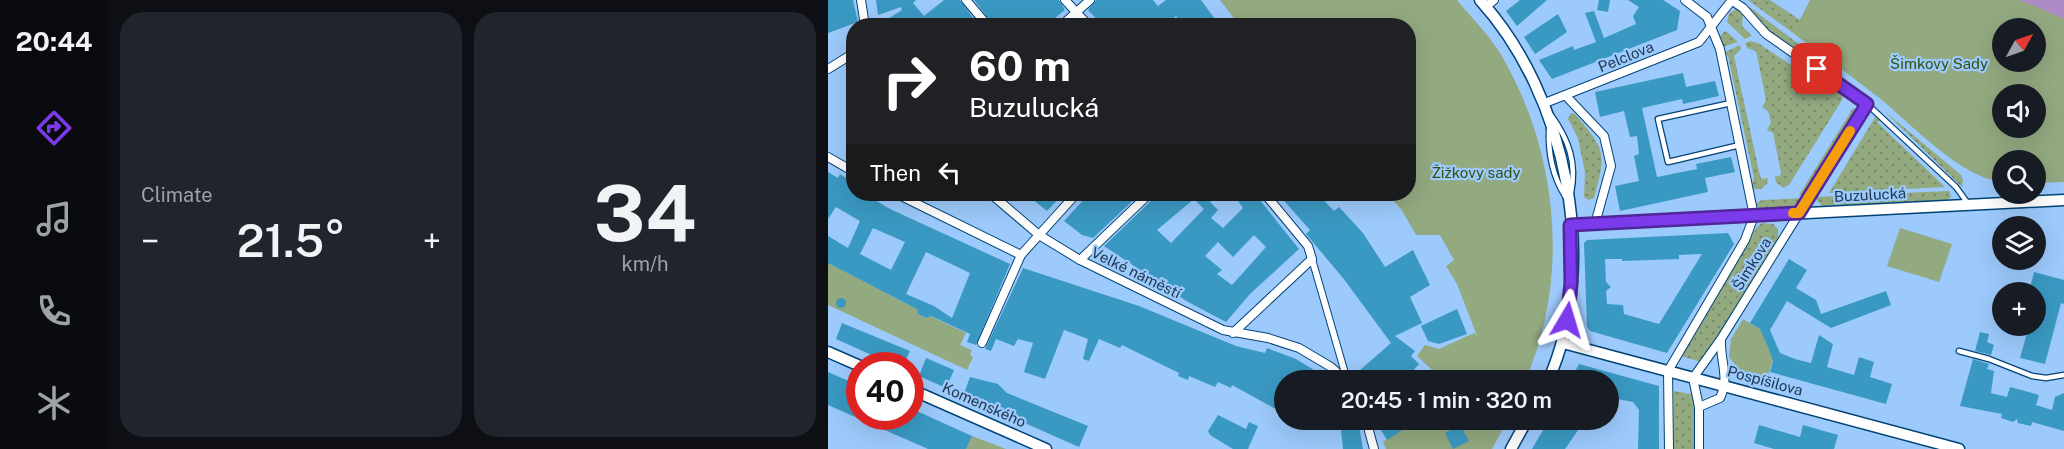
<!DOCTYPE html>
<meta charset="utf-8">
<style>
body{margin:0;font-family:"Public Sans",sans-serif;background:#20242c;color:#f1f3f6;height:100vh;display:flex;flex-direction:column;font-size:22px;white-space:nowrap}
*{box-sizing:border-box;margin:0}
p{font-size:20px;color:#9ea1a6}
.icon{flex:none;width:33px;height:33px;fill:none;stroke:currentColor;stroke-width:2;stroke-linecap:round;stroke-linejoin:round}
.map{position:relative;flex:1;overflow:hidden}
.details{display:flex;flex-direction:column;gap:12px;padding:12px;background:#0d0f14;width:720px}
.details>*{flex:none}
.top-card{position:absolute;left:18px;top:18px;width:570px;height:183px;border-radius:24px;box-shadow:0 6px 24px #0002;background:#202124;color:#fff;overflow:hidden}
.needle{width:39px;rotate:50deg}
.fabs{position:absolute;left:1164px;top:18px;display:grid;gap:12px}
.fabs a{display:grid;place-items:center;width:54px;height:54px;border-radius:50%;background:#171b24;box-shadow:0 6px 24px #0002;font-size:30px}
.speed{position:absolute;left:18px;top:352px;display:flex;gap:12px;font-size:30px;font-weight:700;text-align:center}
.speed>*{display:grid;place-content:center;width:78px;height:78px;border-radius:50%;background:#171b24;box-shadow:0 6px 24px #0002;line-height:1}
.speed .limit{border:9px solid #d22;background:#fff;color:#111}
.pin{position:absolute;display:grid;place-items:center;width:51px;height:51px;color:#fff;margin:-26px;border-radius:12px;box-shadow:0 3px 9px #0006}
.me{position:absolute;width:66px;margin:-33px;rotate:7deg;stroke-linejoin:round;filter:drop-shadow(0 0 4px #0008)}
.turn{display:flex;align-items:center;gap:21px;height:126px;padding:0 24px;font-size:27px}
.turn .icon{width:78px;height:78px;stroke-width:2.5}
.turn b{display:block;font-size:42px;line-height:51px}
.then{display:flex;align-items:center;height:57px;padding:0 24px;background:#0003;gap:12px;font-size:22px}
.big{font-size:45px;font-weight:600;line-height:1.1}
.details .tile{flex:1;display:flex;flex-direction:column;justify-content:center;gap:9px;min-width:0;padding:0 21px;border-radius:24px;background:#20242c}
.details .dial{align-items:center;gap:0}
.dial b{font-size:78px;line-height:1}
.heat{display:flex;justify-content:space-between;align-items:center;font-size:33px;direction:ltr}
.details .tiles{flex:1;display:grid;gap:12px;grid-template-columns:repeat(2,1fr)}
.trip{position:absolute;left:446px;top:370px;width:345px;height:60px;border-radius:30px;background:#171b24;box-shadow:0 6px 24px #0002;font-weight:600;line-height:60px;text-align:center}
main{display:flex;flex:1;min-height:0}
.tab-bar{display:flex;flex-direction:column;width:108px;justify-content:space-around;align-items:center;background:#090b0e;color:#9ea1a6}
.tab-bar .icon{width:42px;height:42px}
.tab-bar .current{color:#7c3aed}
.tab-bar b{font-size:27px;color:#f1f3f6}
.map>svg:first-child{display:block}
.grass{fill:url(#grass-dots)}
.green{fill:#93a980;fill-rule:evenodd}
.water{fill:#ad8bc5}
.building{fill:#3a99c2;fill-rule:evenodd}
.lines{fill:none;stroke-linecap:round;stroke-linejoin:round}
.service-casing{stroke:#024377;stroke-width:7}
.pedestrian-casing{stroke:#024377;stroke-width:8}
.minor-casing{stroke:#024377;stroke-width:10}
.tertiary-casing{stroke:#024377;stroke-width:13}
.service{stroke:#fff;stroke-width:4.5}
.pedestrian{stroke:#fff;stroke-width:6}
.minor{stroke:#fff;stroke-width:8}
.tertiary{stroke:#fff;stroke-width:10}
.route-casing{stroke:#51269a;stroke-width:15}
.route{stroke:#7c3aed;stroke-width:10}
.slow{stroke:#f59e0b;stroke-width:10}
.labels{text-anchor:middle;stroke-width:4.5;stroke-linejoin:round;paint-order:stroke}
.street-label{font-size:15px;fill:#203851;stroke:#9ccafc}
.park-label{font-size:15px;fill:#33500d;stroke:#9ccafc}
</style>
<main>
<nav class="tab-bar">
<b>20:44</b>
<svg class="icon current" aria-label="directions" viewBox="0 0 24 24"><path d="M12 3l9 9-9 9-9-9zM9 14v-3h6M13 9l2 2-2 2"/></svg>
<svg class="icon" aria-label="music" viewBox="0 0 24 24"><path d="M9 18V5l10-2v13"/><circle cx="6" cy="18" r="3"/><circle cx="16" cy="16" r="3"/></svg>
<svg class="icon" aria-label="phone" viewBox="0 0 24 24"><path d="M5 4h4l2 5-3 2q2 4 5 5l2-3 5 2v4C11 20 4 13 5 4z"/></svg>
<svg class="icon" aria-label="climate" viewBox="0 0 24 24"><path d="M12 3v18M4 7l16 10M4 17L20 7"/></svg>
</nav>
<section class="details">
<div class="tiles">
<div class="tile"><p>Climate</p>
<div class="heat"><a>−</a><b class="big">21.5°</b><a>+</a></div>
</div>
<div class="tile dial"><b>34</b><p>km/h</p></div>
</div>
</section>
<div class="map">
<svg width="1236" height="449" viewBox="0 0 1236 449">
<defs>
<pattern id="grass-dots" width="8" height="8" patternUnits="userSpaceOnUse" patternTransform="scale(1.5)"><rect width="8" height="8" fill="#93a980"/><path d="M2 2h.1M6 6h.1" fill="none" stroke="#788b6b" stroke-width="1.8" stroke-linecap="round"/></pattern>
</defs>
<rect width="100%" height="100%" fill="#9ccafc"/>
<g class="grass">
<polygon points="920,0 942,0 972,20 965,33"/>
<polygon points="919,5 1029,88 1049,107 937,28"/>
<polygon points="908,9 915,13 914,26 924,36 917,39 899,22 901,13"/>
<polygon points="897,31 899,32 910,42 894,47 892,36"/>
<polygon points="922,41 930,43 996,87 1007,85 1015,92 1014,100 961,185 955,188 948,182 947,176 952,176 953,172 945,133 939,130 943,122 940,111 934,107 938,100 928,51 919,48 917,43"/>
<polygon points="912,45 913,49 906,56 932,176 934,179 940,178 939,184 933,189 926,189 923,186 926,178 900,56 895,53"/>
<polygon points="1025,108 1030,112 979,195 971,195"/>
<polygon points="1055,110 1133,175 1135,180 1134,187"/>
<path d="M743,113L747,114C777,149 779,153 766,198L761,200L756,197L757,173L750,138L740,119Z"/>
<polygon points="1049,114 1055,120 1049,122 1117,187 1001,193"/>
<polygon points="1121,191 1123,197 1119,200 994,206 986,197"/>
<path d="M977,198C967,212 949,209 933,210L927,204L934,200Z"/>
<polygon points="934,223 945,224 950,229 950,241 873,362 853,356 929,227"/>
<polygon points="846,391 868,395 867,449 846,449"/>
</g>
<g class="green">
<path d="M392,0H629C643,17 660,34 672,53C730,150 743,277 697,381H616L589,356L597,345L611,349L646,333L649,336L629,284L618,266L626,260L612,235H588L573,209L559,194H580V26L411,25Z"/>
<path d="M982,0H1236V182L1208,183V160H1174V182C1131,177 1084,124 1050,97C1022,75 993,54 965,33ZM1174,28H1208V62H1174ZM1174,94H1208V128H1174Z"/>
<polygon points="1072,228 1124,244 1111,282 1059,266"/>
<polygon points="0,263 89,309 90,314 97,318 102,316 138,333 132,345 144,350 142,355 145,357 139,370 0,305"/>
<polygon points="915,319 933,330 945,359 939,380 913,372 901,357 903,339"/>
<polygon points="587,420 680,420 664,449 558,449 555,442"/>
<polygon points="144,436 178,449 138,449"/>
</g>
<polygon class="water" points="1191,0 1236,0 1236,19 1230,16"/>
<g class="building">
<polygon points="0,0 25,0 30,22 0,33"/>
<polygon points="48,0 88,0 85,3 96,16 116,0 132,0 151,26 116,26 112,21 106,26 49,26 74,10 73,7 50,15"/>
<polygon points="146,0 231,0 237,10 217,26 166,26"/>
<polygon points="268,0 325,0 330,6 338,0 373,0 392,26 356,26 348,16 337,26 275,26 260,10"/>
<polygon points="692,0 719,0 689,26 678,11"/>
<polygon points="771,0 782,0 780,12 769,10"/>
<polygon points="800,0 835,0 852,11 849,30 724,79 711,60 745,46 746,50 768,42 757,13 766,11 776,38 808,24 805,16 811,7"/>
<polygon points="730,14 739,32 707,54 696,37"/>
<polygon points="855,73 858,87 887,81 891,96 855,104 854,99 814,108 829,177 869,169 868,164 903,157 907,172 877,178 880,192 792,211 787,186 811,181 806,156 811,154 809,136 802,137 796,111 772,117 767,92"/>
<path d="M0,172L10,178L12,174L20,179L18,182L26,186V194H37L62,209L182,264L148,345L139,342L142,334L103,316L98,318L90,314L89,309L0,263V236L20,248L32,221L8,207L0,219ZM45,228L77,242L63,270L32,254ZM98,252L142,273L124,318L106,306L78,294Z"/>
<polygon points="198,194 235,194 219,211"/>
<polygon points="261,194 312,194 265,238 254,235 236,221"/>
<path d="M327,194H395L382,202L390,210L383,218L395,228L415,208L405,194H427L471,249L422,294L398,322L360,302L276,246L325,199ZM366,199L376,209L343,243L329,230ZM426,235L438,247L404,285L389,274L394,270L377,256L390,242L405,257Z"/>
<polygon points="450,194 490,194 506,211 511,207 535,233 557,267 585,250 602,285 582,297 594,323 567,336 587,351 583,356 591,364 577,380 572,375 564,381 539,381 531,371 563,343 515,278 478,234 482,230"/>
<path d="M900,233L906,244L839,353L762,331L759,327L756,243L759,240ZM874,254L831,324L796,314L795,305L779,304L778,291L783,287L778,282L777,259H794V261L851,259V255Z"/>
<polygon points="961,259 979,270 968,288 988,300 993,314 1058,291 1063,305 1003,328 959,301 942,330 952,353 967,359 983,363 991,335 1005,344 999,367 1026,375 1031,357 1046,362 1042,377 1064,384 1058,404 942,372 945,361 940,347 932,329 922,323"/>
<polygon points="195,268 311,306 408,346 437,353 439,348 468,359 504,381 456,381 456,405 453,412 404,385 403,388 390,382 387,387 361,376 360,380 350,376 351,373 294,345 292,348 271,339 261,361 255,359 260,339 236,330 217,379 196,372 205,343 190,339 186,346 168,339 163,351 157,349"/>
<polygon points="1206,272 1236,280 1236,304 1233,303 1217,364 1192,358 1201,326 1208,326 1208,292 1201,292"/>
<circle cx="13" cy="303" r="5"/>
<polygon points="629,309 639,334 611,344 600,341 593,326"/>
<polygon points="14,323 82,351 75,366 68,366 8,339"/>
<polygon points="1152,332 1161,334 1159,342 1166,345 1163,355 1147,351"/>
<polygon points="98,358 126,370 118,388 91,376"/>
<polygon points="1145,359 1161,364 1159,369 1166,371 1163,393 1179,397 1182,387 1211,395 1208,405 1224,410 1227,397 1236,393 1236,431 1204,422 1203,426 1190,423 1189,419 1185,422 1173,418 1174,414 1132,406"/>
<polygon points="751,364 831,386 831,449 810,449 811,410 805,402 780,397 780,381 742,381"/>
<polygon points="0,372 32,386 32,417 82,417 82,408 144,436 138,449 100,449 0,405"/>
<polygon points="142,377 170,384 179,393 260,426 251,447 135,396"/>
<polygon points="390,415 418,429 421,422 430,426 420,449 405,449 382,435 380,431"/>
<polygon points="512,420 530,420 535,449 515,449"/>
<polygon points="552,420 590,420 559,440 550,425"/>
<polygon points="721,420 757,420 737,449 704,449"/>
<polygon points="632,425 641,441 625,449 617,433"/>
<polygon points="931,425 972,437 975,425 1010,435 1006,449 946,449 926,443"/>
</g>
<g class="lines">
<g class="service-casing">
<g id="service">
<polyline points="903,103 830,119 840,162 912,145"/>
<polyline points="1039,104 1128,187 1141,205"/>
<path d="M723,115C741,140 749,163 743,193"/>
<path d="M721,129C720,153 724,175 737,196"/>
<polyline points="1131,351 1161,359 1204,376 1218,378 1236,375"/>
</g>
</g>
<g class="pedestrian-casing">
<polyline id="pedestrian" points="484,259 519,380"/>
</g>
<g class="minor-casing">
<g id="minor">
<polyline points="33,0 37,26"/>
<polyline points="138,0 160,26"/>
<polyline points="237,0 261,26"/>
<polyline points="658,7 666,0"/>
<polyline points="233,26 262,0"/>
<polyline points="0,69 26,53"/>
<polyline points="738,96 776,136 783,166 767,224"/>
<polyline points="717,103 871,42 904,0"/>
<polyline points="0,157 26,172"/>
<polyline points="69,194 193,255"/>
<polyline points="163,194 211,235 252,260 395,330 440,338 471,348 503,367 518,381"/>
<polyline points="252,260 321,194"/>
<polyline points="405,333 484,259 480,246 437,194"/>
<polyline points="154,343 193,255 248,194"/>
<path d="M871,407L892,398C902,377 892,362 893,340"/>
<polyline points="538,420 546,449"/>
<polyline points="841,449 840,371 917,240 926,216 892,49 879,17 857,0"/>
<polyline points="871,449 871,407 865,378 893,339 1039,104 938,34 915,8 903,0"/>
</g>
</g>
<g class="tertiary-casing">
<g id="tertiary">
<path d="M652,0C738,94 773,263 720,381"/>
<polyline points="743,225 1236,200"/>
<polyline points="735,343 1131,449"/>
<polyline points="0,352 32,366"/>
<polyline points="82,389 218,449"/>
<polyline points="683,449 699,420"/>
</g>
</g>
<use href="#service" class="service"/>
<use href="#pedestrian" class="pedestrian"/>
<use href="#minor" class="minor"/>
<use href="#tertiary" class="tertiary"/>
</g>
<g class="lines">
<g class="route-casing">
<polyline id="route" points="739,320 743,283 742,225 971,213 1039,104 989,69"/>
</g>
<use href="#route" class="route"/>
<polyline class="slow" points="965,213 971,213 1022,131"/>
</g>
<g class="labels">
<g class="street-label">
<text transform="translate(798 57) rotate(-22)" y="5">Pelclova</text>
<text transform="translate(1042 195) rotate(-3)" y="5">Buzulucká</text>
<text transform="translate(924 264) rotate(-58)" y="5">Šimkova</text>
<text transform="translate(308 273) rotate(26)" y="5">Velké náměstí</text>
<text transform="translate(937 381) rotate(15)" y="5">Pospíšilova</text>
<text transform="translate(156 405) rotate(24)" y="5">Komenského</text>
</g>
<g class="park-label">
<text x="1111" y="69">Šimkovy Sady</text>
<text x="648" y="178">Žižkovy sady</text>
</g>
</g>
</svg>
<div class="fabs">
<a><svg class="needle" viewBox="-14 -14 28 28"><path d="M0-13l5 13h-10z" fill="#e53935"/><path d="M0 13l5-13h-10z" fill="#9ea1a6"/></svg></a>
<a><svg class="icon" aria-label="sound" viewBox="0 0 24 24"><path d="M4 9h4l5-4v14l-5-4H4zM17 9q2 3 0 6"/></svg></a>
<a><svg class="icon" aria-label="search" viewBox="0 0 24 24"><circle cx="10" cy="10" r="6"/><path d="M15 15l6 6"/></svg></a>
<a><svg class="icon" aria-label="layers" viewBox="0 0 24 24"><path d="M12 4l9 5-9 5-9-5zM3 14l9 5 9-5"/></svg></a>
<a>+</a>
</div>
<div class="speed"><div class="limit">40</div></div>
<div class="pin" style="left:989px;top:69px;background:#d93025"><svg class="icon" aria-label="arrive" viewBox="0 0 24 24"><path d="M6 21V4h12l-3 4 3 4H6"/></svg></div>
<svg class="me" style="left:739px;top:320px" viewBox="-20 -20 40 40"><path d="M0-17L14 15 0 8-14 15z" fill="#7c3aed" stroke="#fff" stroke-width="4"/></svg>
<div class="trip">20:45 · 1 min · 320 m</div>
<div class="top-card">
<div class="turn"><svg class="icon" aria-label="right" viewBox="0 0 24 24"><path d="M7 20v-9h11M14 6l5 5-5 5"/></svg><div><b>60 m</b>Buzulucká</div></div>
<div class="then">Then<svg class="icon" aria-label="left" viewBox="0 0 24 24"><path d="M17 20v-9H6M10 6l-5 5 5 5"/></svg></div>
</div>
</div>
</main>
